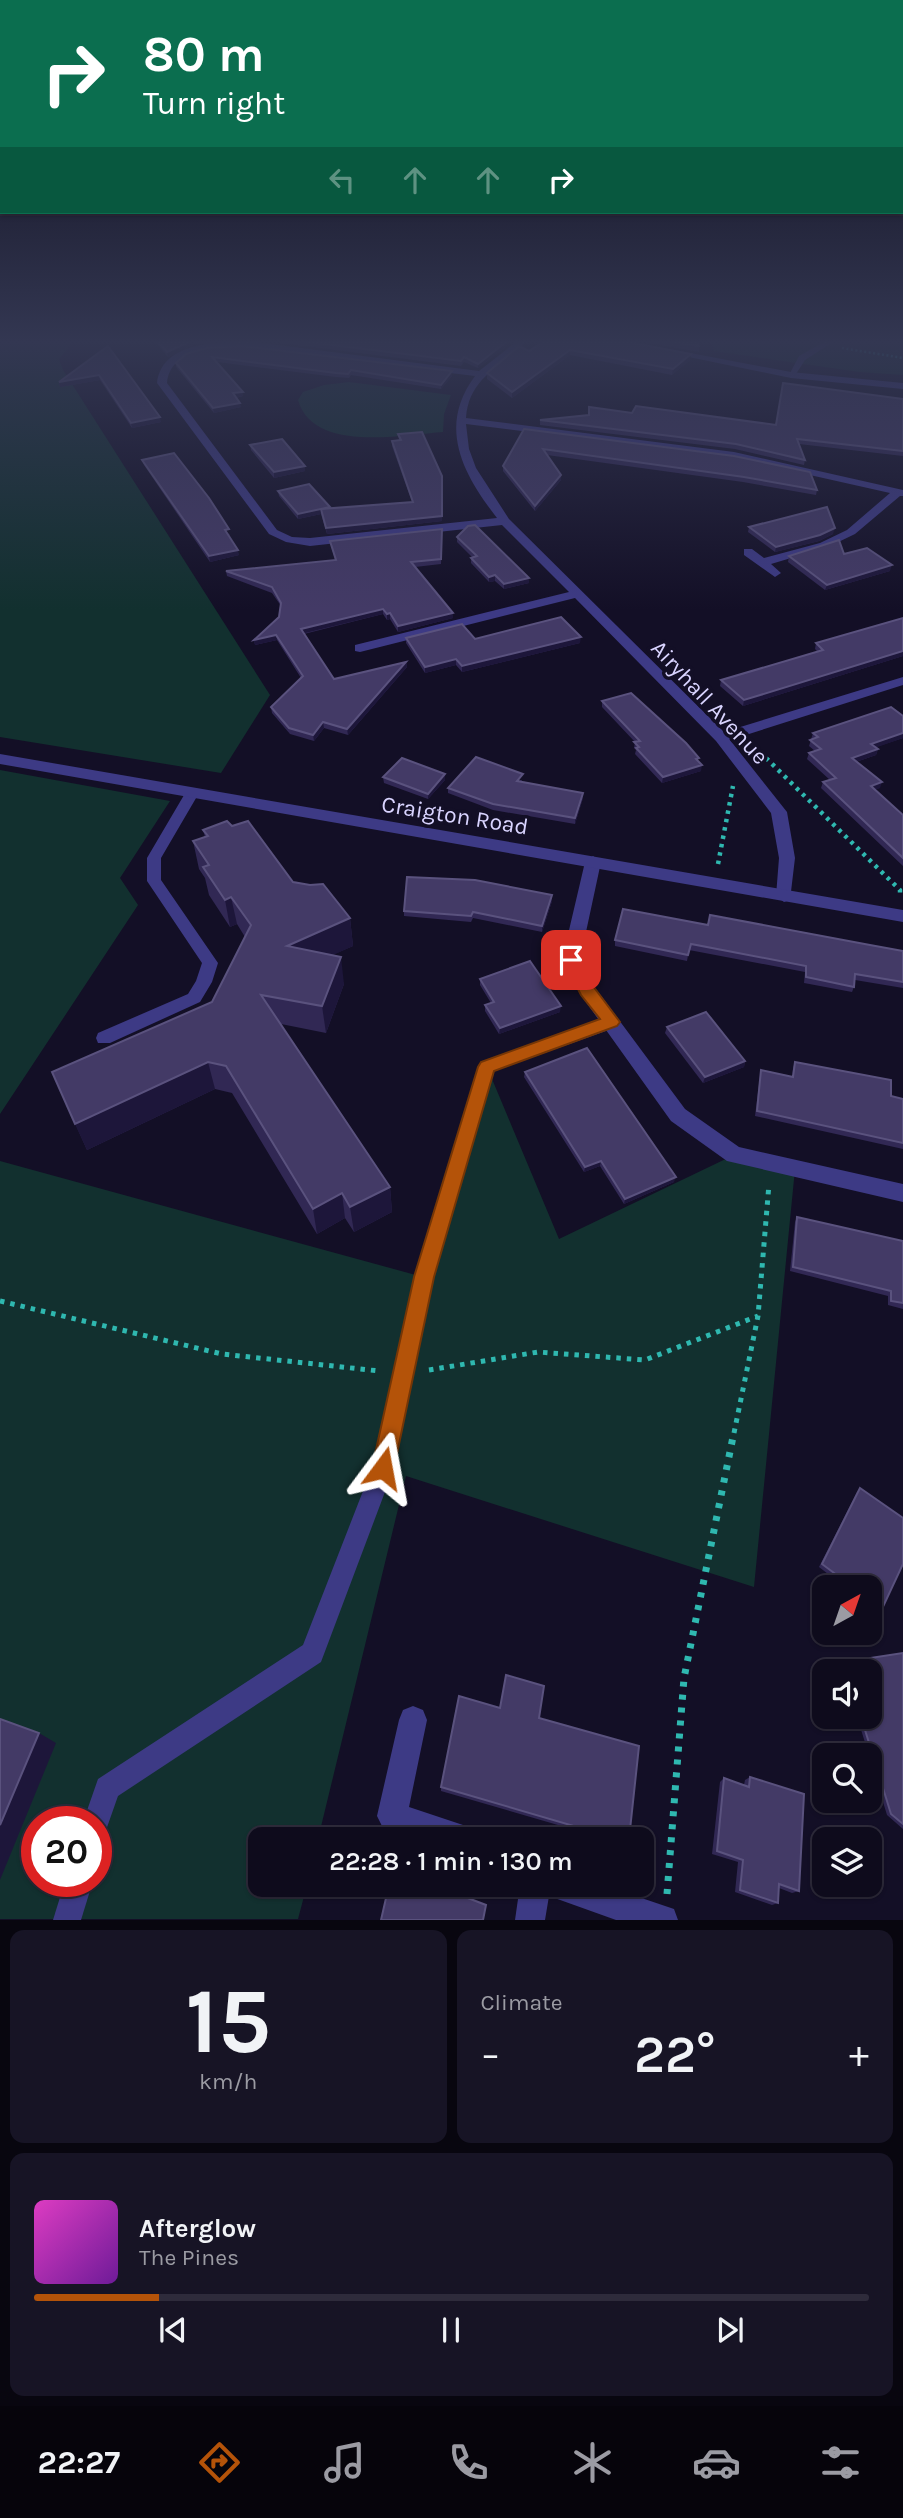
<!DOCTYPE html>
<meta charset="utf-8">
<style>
body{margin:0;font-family:Karla,sans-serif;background:#171425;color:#f1f3f6;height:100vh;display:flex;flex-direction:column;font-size:26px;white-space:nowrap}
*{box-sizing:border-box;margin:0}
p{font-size:23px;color:#9b9ba3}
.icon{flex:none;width:38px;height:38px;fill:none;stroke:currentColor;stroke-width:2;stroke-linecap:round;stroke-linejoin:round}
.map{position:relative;height:1920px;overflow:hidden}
.panel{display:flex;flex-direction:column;gap:10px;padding:10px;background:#08060f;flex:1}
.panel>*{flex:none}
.banner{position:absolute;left:0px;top:0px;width:903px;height:214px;box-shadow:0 2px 5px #0004,0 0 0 2px #2e2b3b;background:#0b6e4f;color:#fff;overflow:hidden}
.needle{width:46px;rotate:40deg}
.buttons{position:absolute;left:812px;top:1575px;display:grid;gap:14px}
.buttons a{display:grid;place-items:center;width:70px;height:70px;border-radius:14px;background:#0e0b1c;box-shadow:0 2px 5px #0004,0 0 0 2px #2e2b3b;font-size:35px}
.speed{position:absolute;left:21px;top:1806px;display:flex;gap:14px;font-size:35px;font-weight:700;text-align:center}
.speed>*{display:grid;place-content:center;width:91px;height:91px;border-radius:50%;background:#0e0b1c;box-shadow:0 2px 5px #0004,0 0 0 2px #2e2b3b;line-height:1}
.speed .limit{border:10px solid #d22;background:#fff;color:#111}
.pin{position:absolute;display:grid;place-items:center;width:60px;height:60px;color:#fff;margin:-30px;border-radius:14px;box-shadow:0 4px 10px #0006}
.me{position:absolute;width:77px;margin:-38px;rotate:13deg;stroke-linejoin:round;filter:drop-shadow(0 0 5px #0008)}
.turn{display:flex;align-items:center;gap:24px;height:147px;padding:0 28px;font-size:32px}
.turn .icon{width:91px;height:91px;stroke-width:2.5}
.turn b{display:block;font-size:49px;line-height:60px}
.lanes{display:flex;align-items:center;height:66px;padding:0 28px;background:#0003;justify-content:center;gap:35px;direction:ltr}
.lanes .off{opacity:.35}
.big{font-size:52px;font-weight:600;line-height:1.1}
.panel .tile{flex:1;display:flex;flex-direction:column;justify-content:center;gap:10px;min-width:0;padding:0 24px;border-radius:14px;background:#171425}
.panel .dial{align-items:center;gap:0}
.dial b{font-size:91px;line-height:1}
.song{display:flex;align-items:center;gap:21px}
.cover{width:84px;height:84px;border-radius:10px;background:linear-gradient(135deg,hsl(310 70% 55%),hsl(280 70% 35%))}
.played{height:7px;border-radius:4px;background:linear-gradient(90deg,#b45309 15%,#2e2b3b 15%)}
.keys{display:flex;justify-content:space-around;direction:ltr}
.heat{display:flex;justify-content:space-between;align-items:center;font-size:38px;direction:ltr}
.panel .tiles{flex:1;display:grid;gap:10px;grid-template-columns:1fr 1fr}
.tile:last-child{grid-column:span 2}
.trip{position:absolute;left:248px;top:1827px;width:406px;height:70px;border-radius:14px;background:#0e0b1c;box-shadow:0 2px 5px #0004,0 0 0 2px #2e2b3b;font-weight:600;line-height:70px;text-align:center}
.dock{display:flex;height:112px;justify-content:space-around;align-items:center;background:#06040b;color:#9b9ba3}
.dock .icon{width:49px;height:49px}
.dock .active{color:#b45309}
.dock b{font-size:32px;color:#f1f3f6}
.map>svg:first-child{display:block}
.green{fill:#12302f;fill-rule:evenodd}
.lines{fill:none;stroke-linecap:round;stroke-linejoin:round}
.path-far3{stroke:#2fb8b0;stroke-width:2.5;stroke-dasharray:2 2.5;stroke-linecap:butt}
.path-far2{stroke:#2fb8b0;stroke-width:4.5;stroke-dasharray:3.5 5;stroke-linecap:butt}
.path-far1{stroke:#2fb8b0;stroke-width:5;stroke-dasharray:4.5 6;stroke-linecap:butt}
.path{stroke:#2fb8b0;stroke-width:7;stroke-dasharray:5 8;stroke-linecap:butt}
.service{fill:#3d3a85;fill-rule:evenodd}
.minor{fill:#3d3a85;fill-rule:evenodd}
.tertiary{fill:#3d3a85;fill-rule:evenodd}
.wall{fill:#312854}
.shaded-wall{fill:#1d163a}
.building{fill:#433a66;stroke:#5a527e;stroke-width:2}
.route{fill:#b45309;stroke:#753606;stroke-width:2}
.labels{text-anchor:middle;stroke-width:7;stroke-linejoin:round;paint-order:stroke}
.street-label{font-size:23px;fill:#d9d4ff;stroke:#130f26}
</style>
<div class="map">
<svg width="903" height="1920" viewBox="0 0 903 1920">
<rect width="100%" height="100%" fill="#130f26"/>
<g class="green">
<polygon points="0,342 73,342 59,359 63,370 270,695 221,773 0,737"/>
<polygon points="712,342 903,342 903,375 859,372 714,351"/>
<path d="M349,382L451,395L444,414L443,432C401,435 313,453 298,400L303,392L324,385Z"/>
<polygon points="0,770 170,801 120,878 138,905 0,1114"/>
<path d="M487,1067L559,1239L734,1155L795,1169L754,1587L406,1476L318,1839H261V1885H307L298,1919H0V1161L423,1277ZM37,1822H96V1881H37Z"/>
</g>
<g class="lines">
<polyline class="path-far3" points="842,348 903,358"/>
<g class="path-far2">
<polyline points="766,758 900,890 900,897"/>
<polyline points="718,864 733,786"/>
</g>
<g class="path-far1">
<polyline points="0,1301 222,1354 379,1371"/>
<polyline points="429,1370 538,1352 645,1360 758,1316"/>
<polyline points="734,1433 758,1316 769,1184"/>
</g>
<polyline class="path" points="667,1894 684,1678 734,1432"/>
<g class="service">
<polygon points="824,342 833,342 805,360 794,377 788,377 799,356"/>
<polygon points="192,789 199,793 161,858 161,880 218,963 212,982 200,1002 110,1043 98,1043 96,1038 98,1033 188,994 196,981 202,963 147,881 147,858 187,790"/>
<polygon points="611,1016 617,1017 619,1022 617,1027 494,1071 434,1277 394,1468 321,1662 118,1796 105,1833 96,1837 96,1822 83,1822 98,1779 303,1645 372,1468 414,1277 481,1062"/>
<polygon points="65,1881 93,1881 81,1920 53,1920"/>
</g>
<g class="minor">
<path d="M255,342L479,371L516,342H525C503,367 469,376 466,418L734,452L903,490V496H900L855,534L828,547L771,564L781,573L775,577L744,555V549H752L764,558L820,543L847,530L890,493L734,458L466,424L469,449L476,468L509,519L724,732L903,677V685L730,740L787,812L795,858L790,900L784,902L776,896L779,858L771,813L716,741L575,598L360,652L355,651V645L569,592L502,525L310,546L286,542L269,534L157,383C162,340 221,342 255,342ZM243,348L475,376C437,427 463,474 497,518L310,538L292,537L277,530L167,383C171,347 215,349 243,348Z"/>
<polygon points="593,856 601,862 580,960 593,985 685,1109 739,1147 903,1184 903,1202 727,1161 671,1121 581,995 562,960 585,862"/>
<polygon points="413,1706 423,1710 427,1720 409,1807 475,1829 480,1839 419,1839 382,1826 377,1816 399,1720 403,1710"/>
<polygon points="520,1885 603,1885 674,1909 678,1920 616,1920 549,1896 545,1920 515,1920"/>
</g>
<g class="tertiary">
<polygon points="616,342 632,342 791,372 903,383 903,389 791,378"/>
<polygon points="0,754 903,910 903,922 0,764"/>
</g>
</g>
<g class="wall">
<polygon points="155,342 224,342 195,344 168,357"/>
<polygon points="273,342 507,342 507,346 478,368 464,362 461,366"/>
<polygon points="543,342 690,360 672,375 570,355 512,398 487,379 487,373 529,351"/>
<polygon points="644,342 698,342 699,346 699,352"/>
<polygon points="108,346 161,422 132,428 100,380 60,387 59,382"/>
<polygon points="186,354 452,376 441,389 351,375 349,378 336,377 217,362 243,396 236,398 241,407 214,413 176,367 176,363"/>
<polygon points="903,399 903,456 799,444 805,460 804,465 735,449 540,425 540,420 776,425"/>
<polygon points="524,429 817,490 816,495 743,482 547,455 561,475 561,480 535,511 503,471 503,466"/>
<polygon points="398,434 442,521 327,534 321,514 298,519 279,496 278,491 330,507 330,509 412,502 392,446 392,441 399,440"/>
<polygon points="250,445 305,466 305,471 274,478 251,450"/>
<polygon points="142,460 230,535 228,535 239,555 210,562 144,465"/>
<polygon points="749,527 833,534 819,541 775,552 748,532"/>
<polygon points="442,529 441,564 415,567 453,618 398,632 390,619 387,620 383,614 304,634 334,679 406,662 407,667 348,735 324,728 314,741 290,734 272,713 271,707 301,678 277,640 255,645 254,640 279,617 281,606 272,593 227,576 226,571 335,560 330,541"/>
<polygon points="457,537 529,583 504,589 495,581 489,582 471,563 471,558 472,557 457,542"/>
<polygon points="844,554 890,571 825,590 788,562 789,556"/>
<polygon points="903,618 903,656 743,706 720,686 721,680 818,652 815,649 816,643"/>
<polygon points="406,638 475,639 580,643 462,672 456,665 425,673 406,643"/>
<polygon points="602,701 699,762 701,771 662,783 635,754 636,750 634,748 635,742 602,707"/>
<polygon points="813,733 903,738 876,747 878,749 876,755 856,762 880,788 875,789 903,815 903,866 821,788 823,782 830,780 807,759 809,753 815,751 809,746"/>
<polygon points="383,777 445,780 428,799 384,783"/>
<polygon points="522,780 521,782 583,793 583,798 575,824 493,810 448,793 448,788"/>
<polygon points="232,826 293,882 350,918 353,946 332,955 344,984 326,1033 281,1024 390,1187 392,1212 354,1232 345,1218 317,1234 232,1093 215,1089 87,1150 52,1072 212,1002 245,937 237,924 230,927 209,895 205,878 199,869 193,841 205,837 203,830"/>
<polygon points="552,895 552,901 542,932 473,918 471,922 404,916 404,911"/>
<polygon points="707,925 903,951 903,988 855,980 854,987 852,992 804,983 805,972 689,950 687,961 615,946 615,940"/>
<polygon points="480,979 560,1012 499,1034 485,1011 485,1005 491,1003 480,985"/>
<polygon points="667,1027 745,1061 744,1067 703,1083 665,1033"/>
<polygon points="795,1062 891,1096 903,1099 903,1149 755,1116 760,1076 761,1070 792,1077 793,1068"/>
<polygon points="525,1072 674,1182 624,1204 600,1166 584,1172 524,1077"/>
<polygon points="797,1217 903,1241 903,1309 888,1305 888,1296 790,1271 795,1222"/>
<polygon points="860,1488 882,1609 879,1612 870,1605 870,1587 845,1587 819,1567 857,1492"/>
<polygon points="903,1653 903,1829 887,1815 870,1759 870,1755 869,1755 857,1717 870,1717 870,1671 843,1671 841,1665 844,1662"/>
<polygon points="500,1708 539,1718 629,1839 606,1839 441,1791 441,1787"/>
<polygon points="750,1777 799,1891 792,1893 779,1888 778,1903 772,1905 735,1892 738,1862 712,1854 720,1782 724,1778 744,1785 745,1780"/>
</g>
<g class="shaded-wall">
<polygon points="189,342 194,342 195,344 168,357 167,352"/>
<polygon points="507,342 507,346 478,368 478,364"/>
<polygon points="570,350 570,355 512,398 512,392"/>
<polygon points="691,354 690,360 672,375 673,369"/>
<polygon points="452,371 452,376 441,389 441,385"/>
<polygon points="99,375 100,380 60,387 59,382"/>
<polygon points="243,392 243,396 233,398 233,393"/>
<polygon points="240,403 241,407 214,413 213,408"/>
<polygon points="160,417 161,422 132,428 131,423"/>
<polygon points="305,466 305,471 274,478 274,472"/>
<polygon points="561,475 561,480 535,511 535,506"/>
<polygon points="442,476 442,521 327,534 326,528 442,516"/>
<polygon points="330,507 330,512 321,509 321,514 298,519 298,514"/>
<polygon points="835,528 833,534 819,541 775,552 776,547"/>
<polygon points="238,550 239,555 210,562 209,556"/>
<polygon points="892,565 890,571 825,590 827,585"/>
<polygon points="495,575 495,581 489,582 489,577"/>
<polygon points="529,578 529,583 504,589 504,584"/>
<polygon points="383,609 383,614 301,634 301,629"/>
<polygon points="390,613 390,619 387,620 387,614"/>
<polygon points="453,613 453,618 398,632 398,626"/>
<polygon points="276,635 277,640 255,645 254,640"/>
<polygon points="581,637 580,643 462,672 462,666"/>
<polygon points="903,651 903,656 743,706 744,700"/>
<polygon points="456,659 456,665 425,673 425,667"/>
<polygon points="406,662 407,667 348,735 347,729"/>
<polygon points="323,722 324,728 314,741 313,735"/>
<polygon points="903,733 903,738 869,750 871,744"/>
<polygon points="878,749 876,755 850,764 852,758"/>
<polygon points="702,765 701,771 662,783 663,777"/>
<polygon points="445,774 445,780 428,799 428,794"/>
<polygon points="882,782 880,788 869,791 871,786"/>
<polygon points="583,793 583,798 575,824 575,818"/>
<polygon points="552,895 552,901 542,932 542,926"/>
<polygon points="231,897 237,924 230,927 225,900"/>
<polygon points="350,918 353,946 291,974 287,946"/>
<polygon points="341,957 344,984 326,1033 322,1006"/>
<polygon points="561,1006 560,1012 499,1034 500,1028"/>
<polygon points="745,1061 744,1067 703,1083 705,1077"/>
<polygon points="208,1062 215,1089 87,1150 75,1124"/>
<polygon points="601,1161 600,1166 584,1172 585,1167"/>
<polygon points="676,1177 674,1182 624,1204 625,1199"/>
<polygon points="390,1187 392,1212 354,1232 350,1207"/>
<polygon points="342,1193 345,1218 317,1234 313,1209"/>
<polygon points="39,1733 56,1743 0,1880 0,1825"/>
</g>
<g class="building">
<polygon points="158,342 189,342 167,352"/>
<polygon points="308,342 506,342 478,364 464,357 461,361"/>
<polygon points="543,342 628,342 691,354 673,369 570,350 512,392 487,373 519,346 529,351"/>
<polygon points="674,342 698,342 699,346"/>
<polygon points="108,346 160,417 131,423 99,375 59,382"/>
<polygon points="242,346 452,371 441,385 351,370 348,374 336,373 212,357 243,392 233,393 240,403 213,408 176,363 186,354 207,348"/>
<polygon points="783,383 903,399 903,451 797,439 805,460 736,444 540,420 589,415 589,407 632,413 636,406 776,425"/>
<polygon points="524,429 734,456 810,472 817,490 744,477 543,449 561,475 535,506 503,466"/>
<polygon points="422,432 442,476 442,516 326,528 321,509 413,502 392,441 401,440 398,434"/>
<polygon points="282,439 305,466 274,472 250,445"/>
<polygon points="174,453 209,498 229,529 225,530 238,550 209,556 142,460"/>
<polygon points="309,484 330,507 298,514 278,491"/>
<polygon points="827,507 835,528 820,535 776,547 749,527"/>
<polygon points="475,525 529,578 504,584 495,575 489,577 471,558 477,556 457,537 468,526"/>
<polygon points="442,529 441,559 411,562 453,613 398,626 390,613 387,614 383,609 301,629 334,679 406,662 347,729 323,722 313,735 289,728 271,707 303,676 276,635 254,640 279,617 281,603 272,587 226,571 336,560 330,541"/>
<polygon points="839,540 844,554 867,548 892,565 827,585 789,556"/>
<polygon points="561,617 581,637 462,666 456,659 425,667 406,638 462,624 475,639"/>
<polygon points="903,618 903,651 744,700 721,680 823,650 816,643"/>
<polygon points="631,693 686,743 699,758 696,759 702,765 663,777 636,748 639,747 634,742 640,741 602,701"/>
<polygon points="891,707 903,716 903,733 871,744 878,749 852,758 882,782 871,786 903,815 903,858 823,782 836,778 809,753 821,749 810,740 818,737 813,733"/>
<polygon points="476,757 523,774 517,781 583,793 575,818 493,804 448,788"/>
<polygon points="402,758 445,774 428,794 383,777"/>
<polygon points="227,821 232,826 248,821 293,882 310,885 323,884 350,918 287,946 341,957 322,1006 261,995 390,1187 350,1207 342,1193 313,1209 226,1066 208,1062 75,1124 52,1072 212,1002 251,925 231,897 225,900 203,867 209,865 193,841 208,836 203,830"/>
<polygon points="407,877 475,880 552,895 542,926 473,912 471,916 404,911"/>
<polygon points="623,909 708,925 710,915 870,945 903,951 903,982 855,974 854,987 806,977 806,966 691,944 688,955 615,940"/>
<polygon points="530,961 561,1006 500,1028 485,1005 494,1002 480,979"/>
<polygon points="706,1012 745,1061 705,1077 667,1027"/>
<polygon points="587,1048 676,1177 625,1199 601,1161 585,1167 525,1072"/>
<polygon points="795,1062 891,1080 891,1096 903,1099 903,1143 757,1111 761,1070 793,1077"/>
<polygon points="797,1217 903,1241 903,1303 891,1301 891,1291 793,1267"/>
<polygon points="860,1488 903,1518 903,1564 882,1609 870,1599 870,1587 853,1587 822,1564"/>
<polygon points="903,1653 903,1824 891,1814 861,1717 870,1717 870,1671 847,1671 844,1662"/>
<polygon points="506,1675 544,1686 539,1718 639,1746 629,1839 618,1839 441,1787 459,1696 500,1708"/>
<polygon points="0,1719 39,1733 0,1825"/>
<polygon points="750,1777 804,1794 799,1891 779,1884 778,1903 740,1890 743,1860 717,1851 724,1778 749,1787"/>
<polygon points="389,1885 462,1885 460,1895 486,1905 483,1920 381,1920"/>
</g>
<linearGradient id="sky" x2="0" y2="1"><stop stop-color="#0a0815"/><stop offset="0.56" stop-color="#333752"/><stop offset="1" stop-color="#333752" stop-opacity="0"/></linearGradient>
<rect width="903" height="610" fill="url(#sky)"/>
<polygon class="route" points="571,954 576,956 593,986 620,1022 617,1026 494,1071 434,1277 394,1468 391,1476 383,1479 375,1476 372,1468 414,1277 478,1067 481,1062 600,1019 581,995 563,960"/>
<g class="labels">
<g class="street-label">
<text transform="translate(710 702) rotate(47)" y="8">Airyhall Avenue</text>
<text transform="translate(455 815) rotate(9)" y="8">Craigton Road</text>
</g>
</g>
</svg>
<div class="buttons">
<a><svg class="needle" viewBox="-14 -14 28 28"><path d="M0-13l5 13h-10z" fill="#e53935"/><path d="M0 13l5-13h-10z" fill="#9b9ba3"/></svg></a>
<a><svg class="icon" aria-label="sound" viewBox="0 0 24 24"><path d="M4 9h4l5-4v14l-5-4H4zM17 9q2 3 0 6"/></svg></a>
<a><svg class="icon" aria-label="search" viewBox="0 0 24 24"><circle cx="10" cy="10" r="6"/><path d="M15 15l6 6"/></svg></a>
<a><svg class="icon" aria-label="layers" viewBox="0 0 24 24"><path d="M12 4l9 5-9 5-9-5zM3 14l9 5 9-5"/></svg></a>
</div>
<div class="speed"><div class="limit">20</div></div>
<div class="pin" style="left:571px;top:960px;background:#d93025"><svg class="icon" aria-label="arrive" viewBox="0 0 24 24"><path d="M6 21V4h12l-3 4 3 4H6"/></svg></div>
<svg class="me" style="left:383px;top:1468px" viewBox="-20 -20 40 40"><path d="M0-17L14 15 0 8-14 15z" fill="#b45309" stroke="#fff" stroke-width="4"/></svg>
<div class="trip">22:28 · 1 min · 130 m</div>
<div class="banner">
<div class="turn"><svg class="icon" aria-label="right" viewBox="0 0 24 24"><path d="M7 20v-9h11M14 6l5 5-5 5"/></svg><div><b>80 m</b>Turn right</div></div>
<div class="lanes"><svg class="icon off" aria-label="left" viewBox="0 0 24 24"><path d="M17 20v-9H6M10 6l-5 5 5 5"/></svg><svg class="icon off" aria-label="ahead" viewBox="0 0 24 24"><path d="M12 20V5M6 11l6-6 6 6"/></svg><svg class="icon off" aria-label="ahead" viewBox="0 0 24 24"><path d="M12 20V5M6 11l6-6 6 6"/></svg><svg class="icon" aria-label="right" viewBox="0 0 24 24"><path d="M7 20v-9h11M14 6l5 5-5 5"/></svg></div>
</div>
</div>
<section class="panel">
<div class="tiles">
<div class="tile dial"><b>15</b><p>km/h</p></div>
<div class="tile"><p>Climate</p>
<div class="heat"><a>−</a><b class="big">22°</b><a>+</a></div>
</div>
<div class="tile">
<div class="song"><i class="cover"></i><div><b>Afterglow</b><p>The Pines</p></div></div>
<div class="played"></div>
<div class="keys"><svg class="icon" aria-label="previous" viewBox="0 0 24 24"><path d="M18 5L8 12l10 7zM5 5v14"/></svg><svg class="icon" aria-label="pause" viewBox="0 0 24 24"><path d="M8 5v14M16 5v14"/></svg><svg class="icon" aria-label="next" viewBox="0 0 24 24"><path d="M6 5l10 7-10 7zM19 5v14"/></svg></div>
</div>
</div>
</section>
<nav class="dock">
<b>22:27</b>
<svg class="icon active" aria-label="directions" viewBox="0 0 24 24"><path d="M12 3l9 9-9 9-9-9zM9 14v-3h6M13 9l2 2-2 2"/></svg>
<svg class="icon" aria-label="music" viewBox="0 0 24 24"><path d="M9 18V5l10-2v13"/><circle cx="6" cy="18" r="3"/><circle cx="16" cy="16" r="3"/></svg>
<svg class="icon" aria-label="phone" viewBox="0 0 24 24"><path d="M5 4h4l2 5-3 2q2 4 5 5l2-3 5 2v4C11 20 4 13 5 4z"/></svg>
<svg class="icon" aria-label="climate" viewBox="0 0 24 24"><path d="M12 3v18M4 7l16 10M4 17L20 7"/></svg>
<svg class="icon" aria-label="car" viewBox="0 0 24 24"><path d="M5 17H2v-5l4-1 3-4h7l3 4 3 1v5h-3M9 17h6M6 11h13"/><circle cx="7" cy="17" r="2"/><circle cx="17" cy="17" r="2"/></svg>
<svg class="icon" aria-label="filters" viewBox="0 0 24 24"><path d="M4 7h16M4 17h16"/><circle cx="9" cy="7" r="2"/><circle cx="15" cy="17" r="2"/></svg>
</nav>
